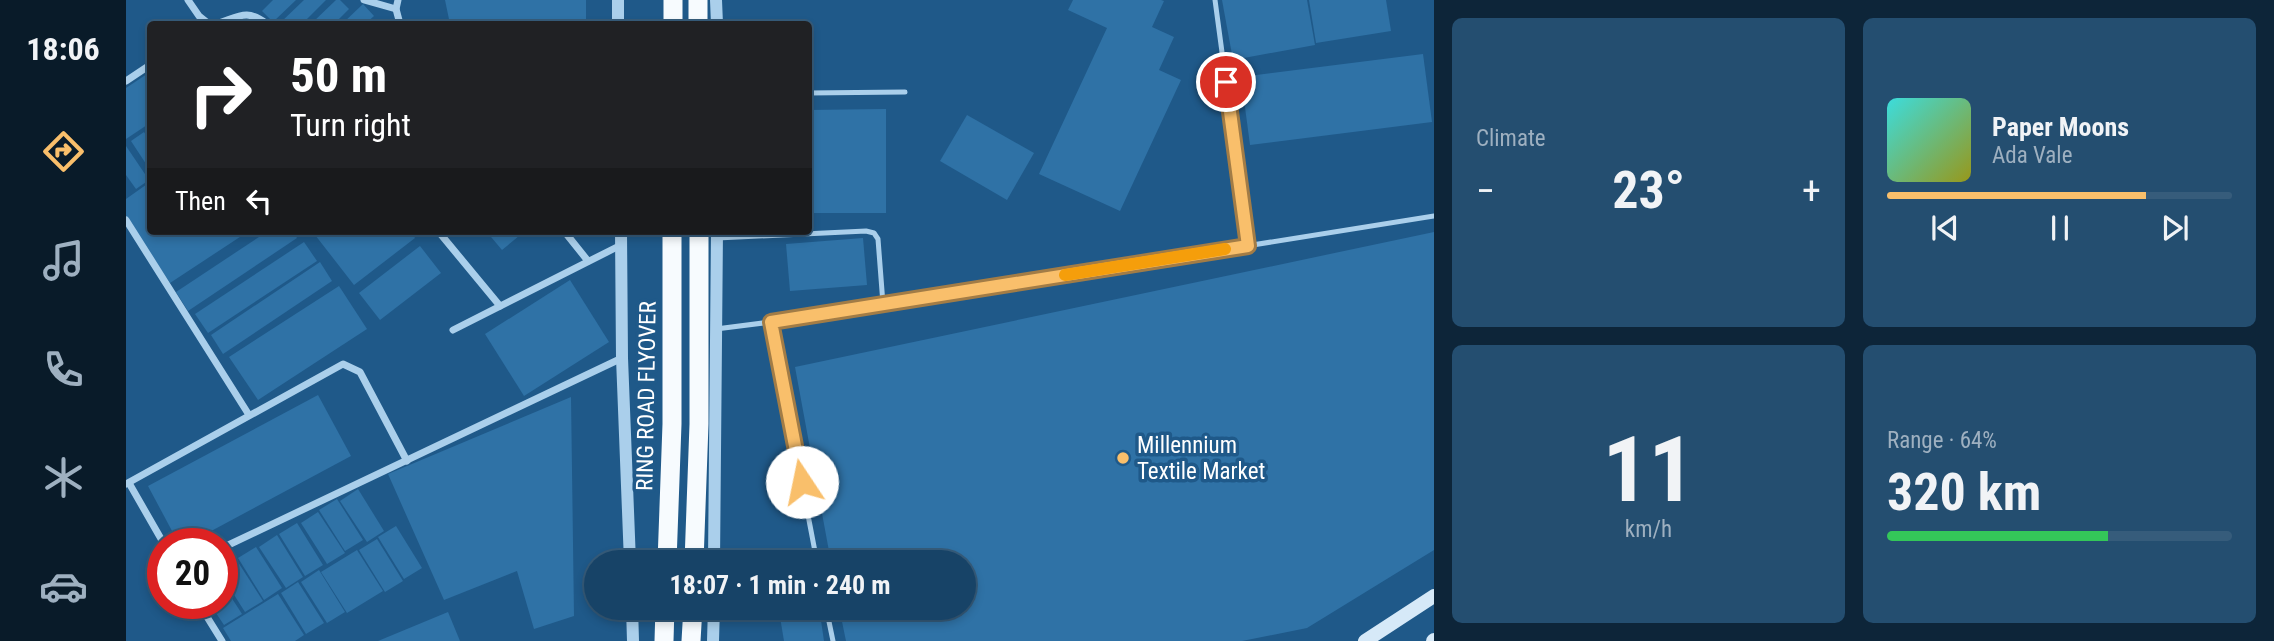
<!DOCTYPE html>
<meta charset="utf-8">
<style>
body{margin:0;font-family:"Roboto Condensed",sans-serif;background:#244e70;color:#f1f3f6;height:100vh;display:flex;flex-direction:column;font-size:26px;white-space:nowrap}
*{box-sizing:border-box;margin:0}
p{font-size:23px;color:#9eb0c0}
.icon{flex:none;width:38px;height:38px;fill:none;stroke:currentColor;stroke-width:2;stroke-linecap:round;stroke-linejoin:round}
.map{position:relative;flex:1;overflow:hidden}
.side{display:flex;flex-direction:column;gap:18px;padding:18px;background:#0d2539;width:840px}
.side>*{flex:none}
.guide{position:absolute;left:21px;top:21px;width:665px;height:214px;border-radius:7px;box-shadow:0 4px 10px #0003,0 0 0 2px #365c7b;background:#202124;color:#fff;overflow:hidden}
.speed{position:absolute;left:21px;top:528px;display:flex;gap:14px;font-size:35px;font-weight:700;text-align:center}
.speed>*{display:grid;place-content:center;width:91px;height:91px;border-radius:50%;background:#174367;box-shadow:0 4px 10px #0003,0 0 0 2px #365c7b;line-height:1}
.speed .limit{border:10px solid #d22;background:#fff;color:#111}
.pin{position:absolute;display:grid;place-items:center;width:60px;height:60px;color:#fff;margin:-30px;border:4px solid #fff;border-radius:50%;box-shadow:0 2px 7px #0007}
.me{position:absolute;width:77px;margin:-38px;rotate:349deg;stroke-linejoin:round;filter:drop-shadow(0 0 5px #0008)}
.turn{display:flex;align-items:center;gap:24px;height:147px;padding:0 28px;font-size:32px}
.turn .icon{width:91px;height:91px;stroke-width:2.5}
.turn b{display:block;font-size:49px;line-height:60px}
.then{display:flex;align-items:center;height:66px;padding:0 28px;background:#0003;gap:14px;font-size:26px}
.big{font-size:52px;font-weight:700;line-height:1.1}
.side .tile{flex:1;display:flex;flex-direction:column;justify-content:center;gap:10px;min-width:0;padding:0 24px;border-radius:10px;background:#244e70}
.side .dial{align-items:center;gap:0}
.dial b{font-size:91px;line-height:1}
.song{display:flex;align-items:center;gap:21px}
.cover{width:84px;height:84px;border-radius:10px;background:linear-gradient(135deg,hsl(180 70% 55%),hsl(60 70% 35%))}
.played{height:7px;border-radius:4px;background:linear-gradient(90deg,#f9bf6b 75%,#365c7b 75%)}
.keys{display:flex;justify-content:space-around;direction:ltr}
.heat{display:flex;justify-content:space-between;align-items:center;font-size:38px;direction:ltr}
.charge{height:10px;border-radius:5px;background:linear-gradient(90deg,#34c759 64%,#365c7b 0)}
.side .tiles{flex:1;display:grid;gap:18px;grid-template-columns:repeat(2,1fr)}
.trip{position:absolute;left:458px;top:550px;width:392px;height:70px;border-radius:35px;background:#174367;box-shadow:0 4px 10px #0003,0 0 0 2px #365c7b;font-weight:700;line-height:70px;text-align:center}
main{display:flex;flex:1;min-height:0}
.tab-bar{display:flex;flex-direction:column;width:126px;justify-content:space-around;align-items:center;background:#091b29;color:#9eb0c0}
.tab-bar .icon{width:49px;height:49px}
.tab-bar .selected{color:#f9bf6b}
.tab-bar b{font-size:32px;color:#f1f3f6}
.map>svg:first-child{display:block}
.building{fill:#2f72a6}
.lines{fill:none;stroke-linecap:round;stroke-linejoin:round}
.service{stroke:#aacfeb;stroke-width:5}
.minor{stroke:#aacfeb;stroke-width:7}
.tertiary{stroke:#aacfeb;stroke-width:12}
.secondary{stroke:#d6e9f8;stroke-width:14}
.trunk{stroke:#f7fbfe;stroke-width:19}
.route-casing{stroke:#a27c46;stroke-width:18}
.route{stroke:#f9bf6b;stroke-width:12}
.slow{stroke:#f59e0b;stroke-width:12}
.poi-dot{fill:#f9bf6b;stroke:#1f5989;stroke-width:2.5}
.labels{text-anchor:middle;stroke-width:7;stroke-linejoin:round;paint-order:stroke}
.street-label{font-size:23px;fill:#fff;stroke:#1f5989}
.poi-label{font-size:23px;fill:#fff;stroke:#1f5989;text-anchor:start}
</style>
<main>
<nav class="tab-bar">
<b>18:06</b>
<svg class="icon selected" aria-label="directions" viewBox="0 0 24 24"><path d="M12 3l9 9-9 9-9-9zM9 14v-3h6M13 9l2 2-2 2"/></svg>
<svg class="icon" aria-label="music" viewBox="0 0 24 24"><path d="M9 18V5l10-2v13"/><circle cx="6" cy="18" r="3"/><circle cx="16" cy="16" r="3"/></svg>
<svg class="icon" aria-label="phone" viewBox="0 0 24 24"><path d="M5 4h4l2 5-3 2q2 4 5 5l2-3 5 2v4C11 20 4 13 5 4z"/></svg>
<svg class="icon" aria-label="climate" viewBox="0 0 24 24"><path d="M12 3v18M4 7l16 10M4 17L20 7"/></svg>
<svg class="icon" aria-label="car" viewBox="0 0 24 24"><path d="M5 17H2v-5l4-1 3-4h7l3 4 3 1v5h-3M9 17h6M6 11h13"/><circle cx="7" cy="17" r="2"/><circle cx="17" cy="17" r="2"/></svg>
</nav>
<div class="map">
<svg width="1308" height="641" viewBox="0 0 1308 641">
<rect width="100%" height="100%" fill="#1f5989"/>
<g class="building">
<polygon points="147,0 170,0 147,22 136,11"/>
<polygon points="178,0 200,0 176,24 153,24"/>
<polygon points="210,0 214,0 223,9 208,24 185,24"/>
<polygon points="319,0 460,0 460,24 324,24"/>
<polygon points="947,0 1035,0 1038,1 1026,27 1048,37 1033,70 1055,80 994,211 913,174 981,28 942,10"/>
<polygon points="1096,0 1181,0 1189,45 1107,60"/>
<polygon points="1183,0 1260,0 1265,31 1190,43"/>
<polygon points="237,4 248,16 239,24 216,24"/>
<polygon points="1297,54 1306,122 1124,145 1115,77"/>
<polygon points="24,72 24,123 0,139 0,88"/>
<polygon points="760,109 760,213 682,213 682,110"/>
<polygon points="841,115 908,153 881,200 814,161"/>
<polygon points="18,132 24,141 24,170 5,141"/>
<polygon points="0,146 23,180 10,189 0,175"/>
<polygon points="24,182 24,231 123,231 44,283 0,217 0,199"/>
<polygon points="142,231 166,231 171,238 62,311 50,292"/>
<polygon points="186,231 284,231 289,238 228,285"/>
<polygon points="360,231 399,231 376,250"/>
<polygon points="1308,232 1308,550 1181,628 1116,641 720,641 713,607 838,607 838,562 705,562 669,367"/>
<polygon points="737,238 741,285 664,291 660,244"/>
<polygon points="178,242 191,261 82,333 69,314"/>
<polygon points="294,246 315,273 254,320 233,293"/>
<polygon points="194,262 206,281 97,354 85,335"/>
<polygon points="444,280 483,342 398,396 359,334"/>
<polygon points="213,286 241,329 132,400 103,357"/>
<polygon points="192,395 225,456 61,544 53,544 22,486"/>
<polygon points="445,397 448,616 408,629 391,571 318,600 262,474"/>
<polygon points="232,489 258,531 241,542 214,501"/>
<polygon points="211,499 237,540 219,551 193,510"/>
<polygon points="192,512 219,553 201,564 175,523"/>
<polygon points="171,523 197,565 179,576 153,534"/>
<polygon points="270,526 296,568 278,579 252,537"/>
<polygon points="151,535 177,577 160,588 133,547"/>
<polygon points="251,539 277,581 259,592 233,550"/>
<polygon points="130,547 156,588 138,600 112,558"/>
<polygon points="231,550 257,591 221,613 195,572"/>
<polygon points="110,559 137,601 119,612 96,576 96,568"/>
<polygon points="193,570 219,612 201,623 175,582"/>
<polygon points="172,582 198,623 180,634 155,593"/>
<polygon points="96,583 116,614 98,625 84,604 96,604"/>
<polygon points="152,594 178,635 169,641 105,641 97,628"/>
<polygon points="675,607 693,607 698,641 658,641 653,611"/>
<polygon points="322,612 334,641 252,641"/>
</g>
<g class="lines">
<g class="service">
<polyline points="1089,0 1122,246"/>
<polyline points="682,93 779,92"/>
<polyline points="591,238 740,231 748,233 752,239 757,304"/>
<polyline points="645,322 691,562"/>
<polyline points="590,329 645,322 1308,216"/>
<polyline points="700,607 707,641"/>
</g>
<g class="minor">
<polyline points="62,0 73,16 83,24"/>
<polyline points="238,0 270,9"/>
<polyline points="272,0 270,9 274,24"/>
<path d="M90,24C113,17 120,8 141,24"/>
<polyline points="0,81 24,65"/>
<polyline points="0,220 123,415"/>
<polyline points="312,231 374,306"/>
<polyline points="438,231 462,261"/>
<polyline points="327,330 495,245"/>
<polyline points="3,483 38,544"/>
<polyline points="0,484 217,364 234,372 281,461"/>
<polyline points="96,548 496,358"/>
<polyline points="73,604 96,641"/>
</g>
<g class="tertiary">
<polyline points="492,0 492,24"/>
<polyline points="590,0 591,24"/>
<polyline points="495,231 496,358 504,562"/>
<polyline points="588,562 591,231"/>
<polyline points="506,607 507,641"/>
<polyline points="587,641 588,607"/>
</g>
<g class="secondary">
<polyline points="1239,641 1308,596"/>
<polyline points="1307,641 1308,640"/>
</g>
<g class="trunk">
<polyline points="572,0 572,24"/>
<polyline points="547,24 547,0"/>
<polyline points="541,562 546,424 546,231"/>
<polyline points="568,562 573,424 573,231"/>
<polyline points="538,641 539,607"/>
<polyline points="565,641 567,607"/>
</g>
</g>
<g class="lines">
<g class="route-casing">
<polyline id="route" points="676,482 645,322 1122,246 1100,82"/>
</g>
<use href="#route" class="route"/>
<polyline class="slow" points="939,275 1099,249"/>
</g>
<circle class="poi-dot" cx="997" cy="458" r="7"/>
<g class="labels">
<g class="street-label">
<text transform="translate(520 396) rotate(-89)" y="8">RING ROAD FLYOVER</text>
</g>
<g class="poi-label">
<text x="1011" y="453">Millennium<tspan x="1011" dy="26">Textile Market</tspan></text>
</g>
</g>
</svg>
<div class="speed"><div class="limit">20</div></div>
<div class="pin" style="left:1100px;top:82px;background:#d93025"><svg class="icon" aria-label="arrive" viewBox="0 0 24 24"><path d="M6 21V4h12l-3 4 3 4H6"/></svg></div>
<svg class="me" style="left:676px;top:482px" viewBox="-20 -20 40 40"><circle r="19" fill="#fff"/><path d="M0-13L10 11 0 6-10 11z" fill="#f9bf6b"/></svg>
<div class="trip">18:07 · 1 min · 240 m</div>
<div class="guide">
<div class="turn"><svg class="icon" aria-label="right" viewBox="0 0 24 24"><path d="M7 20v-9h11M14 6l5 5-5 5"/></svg><div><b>50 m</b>Turn right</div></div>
<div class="then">Then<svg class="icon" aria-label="left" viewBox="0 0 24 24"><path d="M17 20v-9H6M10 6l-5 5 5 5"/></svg></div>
</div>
</div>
<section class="side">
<div class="tiles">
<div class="tile"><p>Climate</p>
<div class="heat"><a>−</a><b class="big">23°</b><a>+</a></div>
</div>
<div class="tile">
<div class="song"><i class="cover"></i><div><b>Paper Moons</b><p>Ada Vale</p></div></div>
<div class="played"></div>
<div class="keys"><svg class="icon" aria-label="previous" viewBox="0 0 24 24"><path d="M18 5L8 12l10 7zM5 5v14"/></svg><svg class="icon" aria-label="pause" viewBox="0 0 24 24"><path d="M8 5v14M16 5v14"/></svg><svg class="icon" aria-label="next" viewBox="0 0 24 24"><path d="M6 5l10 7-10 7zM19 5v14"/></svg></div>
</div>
<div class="tile dial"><b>11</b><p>km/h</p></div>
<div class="tile"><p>Range · 64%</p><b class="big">320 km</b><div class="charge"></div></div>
</div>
</section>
</main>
